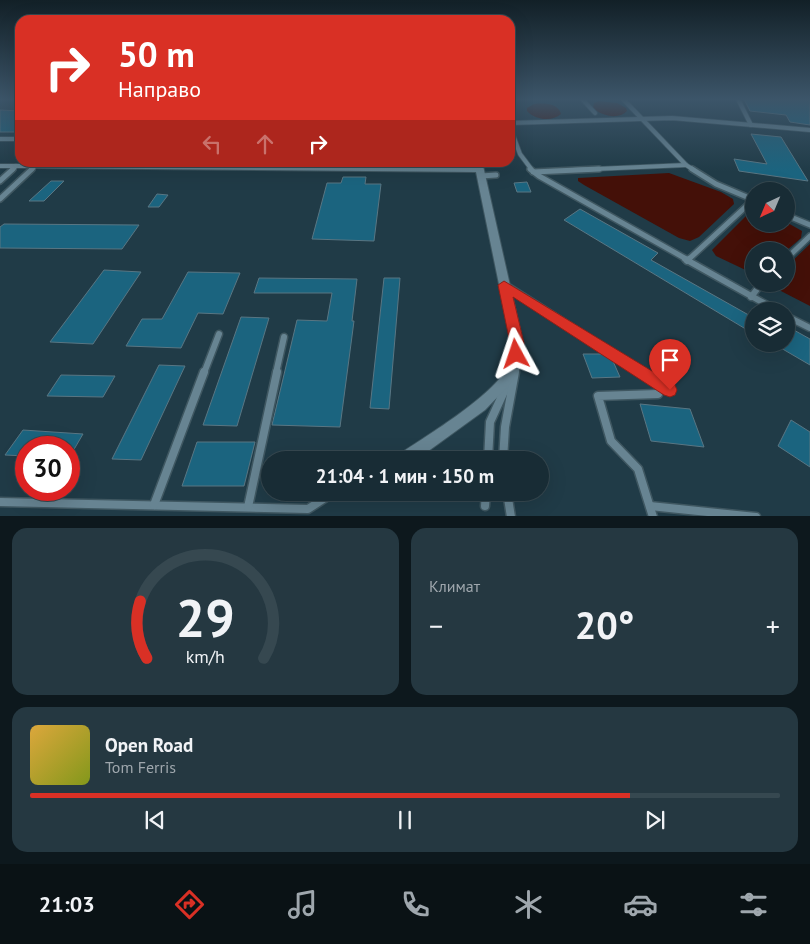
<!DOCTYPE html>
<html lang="ru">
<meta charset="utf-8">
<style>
body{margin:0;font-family:"PT Sans",sans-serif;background:#253841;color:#f1f3f6;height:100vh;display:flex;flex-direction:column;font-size:19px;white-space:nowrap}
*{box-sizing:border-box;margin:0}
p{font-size:16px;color:#9fa7ad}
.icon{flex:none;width:28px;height:28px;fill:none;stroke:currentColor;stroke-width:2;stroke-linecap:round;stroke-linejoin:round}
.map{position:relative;height:516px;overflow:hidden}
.details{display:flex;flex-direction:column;gap:12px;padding:12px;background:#0d181d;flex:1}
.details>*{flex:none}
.banner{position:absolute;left:15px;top:15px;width:500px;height:152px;border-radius:15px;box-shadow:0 5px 20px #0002,0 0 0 1px #364850;background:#d93025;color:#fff;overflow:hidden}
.needle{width:32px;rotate:224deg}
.tools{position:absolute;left:745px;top:182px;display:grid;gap:10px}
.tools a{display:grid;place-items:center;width:50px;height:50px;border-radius:50%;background:#182c35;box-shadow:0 5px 20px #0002,0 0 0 1px #364850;font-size:25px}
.speed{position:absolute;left:15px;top:436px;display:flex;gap:10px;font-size:25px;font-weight:700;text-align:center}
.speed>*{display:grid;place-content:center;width:65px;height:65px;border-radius:50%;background:#182c35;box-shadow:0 5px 20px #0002,0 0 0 1px #364850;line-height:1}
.speed .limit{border:8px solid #d22;background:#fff;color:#111}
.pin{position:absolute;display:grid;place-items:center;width:42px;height:42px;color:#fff;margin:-51px -21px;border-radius:50% 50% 50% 0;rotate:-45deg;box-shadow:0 0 5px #0007}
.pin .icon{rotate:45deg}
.me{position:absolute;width:55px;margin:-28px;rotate:355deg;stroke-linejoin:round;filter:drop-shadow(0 0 4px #0008)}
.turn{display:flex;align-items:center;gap:18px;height:105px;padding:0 20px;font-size:22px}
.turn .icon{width:65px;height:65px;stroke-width:2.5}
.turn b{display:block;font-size:35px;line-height:42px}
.lanes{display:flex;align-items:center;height:48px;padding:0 20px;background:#0003;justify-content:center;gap:25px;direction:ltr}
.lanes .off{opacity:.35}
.big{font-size:38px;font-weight:700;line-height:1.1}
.details .widget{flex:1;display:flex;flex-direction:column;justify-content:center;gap:8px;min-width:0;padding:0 18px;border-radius:15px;background:#253841}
.details .dial{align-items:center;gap:0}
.dial svg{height:130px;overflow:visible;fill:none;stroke:#364850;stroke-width:7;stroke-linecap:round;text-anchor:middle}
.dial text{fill:#f1f3f6;stroke:none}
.song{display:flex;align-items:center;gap:15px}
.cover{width:60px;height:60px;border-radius:8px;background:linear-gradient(135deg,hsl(40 70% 55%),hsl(70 70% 35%))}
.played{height:5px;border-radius:2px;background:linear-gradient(90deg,#d93025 80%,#364850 80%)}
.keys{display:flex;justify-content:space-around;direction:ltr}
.heat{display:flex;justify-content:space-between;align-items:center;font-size:28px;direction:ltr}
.details .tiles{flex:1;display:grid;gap:12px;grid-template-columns:1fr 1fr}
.widget:last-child{grid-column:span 2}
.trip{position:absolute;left:261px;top:451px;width:288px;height:50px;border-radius:25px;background:#182c35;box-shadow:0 5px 20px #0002,0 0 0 1px #364850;font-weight:700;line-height:50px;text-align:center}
.tab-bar{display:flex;height:80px;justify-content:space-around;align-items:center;background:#0a1215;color:#9fa7ad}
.tab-bar .icon{width:35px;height:35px}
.tab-bar .selected{color:#d93025}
.tab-bar b{font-size:22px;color:#f1f3f6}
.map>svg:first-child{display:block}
.water{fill:#441008}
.building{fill:#1b647f;stroke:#597683}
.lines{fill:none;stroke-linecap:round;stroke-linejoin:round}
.service-far3-casing{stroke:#3f5761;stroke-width:5.5}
.service-far2-casing{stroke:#3f5761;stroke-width:8}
.service-far1-casing{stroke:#3f5761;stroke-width:9}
.service-casing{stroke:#3f5761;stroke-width:11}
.minor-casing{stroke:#3f5761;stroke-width:2}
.service-far3{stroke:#678492;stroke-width:4}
.service-far2{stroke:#678492;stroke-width:5}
.service-far1{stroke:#678492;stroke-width:6}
.service{stroke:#678492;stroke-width:8}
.minor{fill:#678492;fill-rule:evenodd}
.route{fill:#d93025;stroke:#8d1f18}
</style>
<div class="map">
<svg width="810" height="517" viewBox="0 0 810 517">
<rect width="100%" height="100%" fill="#203b47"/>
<g class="water">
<path d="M599,101L617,103L626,108L627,111C619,120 601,116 593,108L594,103Z"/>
<path d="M534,104C544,103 558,103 561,114C552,122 535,120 527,111V108Z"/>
<polygon points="669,173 721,192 733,199 734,204 699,237 690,241 679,238 584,185 578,181 578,178"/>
<polygon points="751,211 754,211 754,224 786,222 802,231 801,238 786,251 754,251 754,274 716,256 712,250"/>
<polygon points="810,244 810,306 779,290 773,284 786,284 786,267"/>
</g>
<g class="building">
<polygon points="744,99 810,99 810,125 790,122 786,115 750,111"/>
<polygon points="0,110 20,111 20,132 0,132"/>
<polygon points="751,134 781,137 808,181 739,171 734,159 767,164"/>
<polygon points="343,177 366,177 365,184 381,184 374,241 312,239 327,183 341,183"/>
<polygon points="51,181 64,181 44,201 29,201"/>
<polygon points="527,182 531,192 517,192 514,183"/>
<polygon points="157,194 168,195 159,207 148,207"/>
<polygon points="580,209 658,253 651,260 754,318 754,334 564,220"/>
<polygon points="4,224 139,225 122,249 0,248 0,227"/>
<polygon points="104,270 141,272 93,344 50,342"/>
<polygon points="188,272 240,273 223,314 198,313 181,348 126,346 142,319 162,319"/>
<polygon points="259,278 357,279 352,321 354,321 340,427 272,425 297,320 327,321 332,293 254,293"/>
<polygon points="384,278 400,278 389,409 370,408"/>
<polygon points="241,317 269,318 237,426 203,425"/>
<polygon points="792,329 810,339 810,365 774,344 786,344 786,338"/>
<polygon points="583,354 604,354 612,359 620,377 592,378"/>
<polygon points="159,365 185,366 141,460 112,459"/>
<polygon points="61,375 115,376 103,397 47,396"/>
<polygon points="640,404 690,409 704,447 651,441"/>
<polygon points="791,420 810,432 810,467 778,446"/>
<polygon points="23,430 83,434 69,458 69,448 26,448 26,456 5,455"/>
<polygon points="197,442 255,442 244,486 182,486"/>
</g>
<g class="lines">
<g class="service-far3-casing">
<g id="service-far3">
<polyline points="582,99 595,113"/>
<polyline points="623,99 686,165 694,170"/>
<polyline points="738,99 751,125"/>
<polyline points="510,123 672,118 810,130"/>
<polyline points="510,127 520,154 532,170"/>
<polyline points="0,139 20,139"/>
<polyline points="0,166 35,166"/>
<polyline points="12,170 16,166"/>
<polyline points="31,170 35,166"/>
<polyline points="572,170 686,165"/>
</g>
</g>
<g class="service-far2-casing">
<g id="service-far2">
<polyline points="530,169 539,176 688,260"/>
<polyline points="692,169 716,184 754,200"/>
<polyline points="533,172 599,169"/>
<polyline points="481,176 496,175"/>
<polyline points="0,181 13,169"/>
<polyline points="0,199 32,169"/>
<polyline points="786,215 810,225"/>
<polyline points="786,259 810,236"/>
<polyline points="688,260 753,200"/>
</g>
</g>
<g class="service-far1-casing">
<g id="service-far1">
<polyline points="685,259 778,311"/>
<polyline points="687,261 689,259"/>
<polyline points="505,285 644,373"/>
<polyline points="751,297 761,284"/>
<polyline points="786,316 810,328"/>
<polyline points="204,373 219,334"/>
<polyline points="276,373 284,337"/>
<polyline points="515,373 515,371"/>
</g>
</g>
<g class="service-casing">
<g id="service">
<polyline points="642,372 670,390"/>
<polyline points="488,460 490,422 507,385"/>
<polyline points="503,460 505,427 515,372"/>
<polyline points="507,492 511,517"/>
<polyline points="0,502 308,509 334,492"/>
<polyline points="154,505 204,372"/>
<polyline points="485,506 486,492"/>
<polyline points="650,506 756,517"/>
<polyline points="248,507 277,372"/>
<polyline points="653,517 638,469 611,441 598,396 658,394"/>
</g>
</g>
<g class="minor-casing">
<path id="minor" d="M474,162H482L484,170L523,343V361L519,370L510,384L485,410L416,460H396L398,455C426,436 499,393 510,362C512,356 511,349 511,343L476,172L35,168L31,166L35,164L475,168Z"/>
</g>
<use href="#service-far3" class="service-far3"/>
<use href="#service-far2" class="service-far2"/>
<use href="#service-far1" class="service-far1"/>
<use href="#service" class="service"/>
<use href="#minor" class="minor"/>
</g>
<linearGradient id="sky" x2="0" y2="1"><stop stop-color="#122027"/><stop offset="0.58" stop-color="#3c5569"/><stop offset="1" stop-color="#3c5569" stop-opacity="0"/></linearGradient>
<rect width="810" height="171" fill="url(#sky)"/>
<polygon class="route" points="504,281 675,385 677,390 675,395 670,397 664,395 513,297 524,343 521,358 516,360 511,358 509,354 510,343 498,285"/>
</svg>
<div class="tools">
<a><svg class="needle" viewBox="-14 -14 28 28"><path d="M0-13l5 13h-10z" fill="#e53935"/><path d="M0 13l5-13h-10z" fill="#9fa7ad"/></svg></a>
<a><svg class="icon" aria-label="search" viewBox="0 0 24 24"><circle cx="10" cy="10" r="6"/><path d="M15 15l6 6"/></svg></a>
<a><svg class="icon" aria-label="layers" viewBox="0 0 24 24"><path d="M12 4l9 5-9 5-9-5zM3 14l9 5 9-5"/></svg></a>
</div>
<div class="speed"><div class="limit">30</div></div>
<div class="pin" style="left:670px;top:390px;background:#d93025"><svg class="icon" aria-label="arrive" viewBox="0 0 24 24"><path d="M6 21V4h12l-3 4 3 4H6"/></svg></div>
<svg class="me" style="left:516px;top:354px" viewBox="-20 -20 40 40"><path d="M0-17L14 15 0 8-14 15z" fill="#d93025" stroke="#fff" stroke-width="4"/></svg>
<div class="trip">21:04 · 1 мин · 150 m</div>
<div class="banner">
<div class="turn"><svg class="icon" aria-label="right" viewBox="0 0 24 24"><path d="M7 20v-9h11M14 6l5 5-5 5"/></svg><div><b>50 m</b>Направо</div></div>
<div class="lanes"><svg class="icon off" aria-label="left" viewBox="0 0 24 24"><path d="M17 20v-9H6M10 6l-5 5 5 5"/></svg><svg class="icon off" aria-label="ahead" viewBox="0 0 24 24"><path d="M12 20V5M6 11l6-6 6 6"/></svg><svg class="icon" aria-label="right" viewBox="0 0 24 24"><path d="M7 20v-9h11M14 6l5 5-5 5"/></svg></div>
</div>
</div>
<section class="details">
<div class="tiles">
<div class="widget dial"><svg viewBox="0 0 100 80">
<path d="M14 69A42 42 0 1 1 86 69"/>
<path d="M14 69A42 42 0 0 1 10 34" stroke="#d93025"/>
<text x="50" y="56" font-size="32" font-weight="700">29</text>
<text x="50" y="72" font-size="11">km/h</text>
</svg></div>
<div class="widget"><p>Климат</p>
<div class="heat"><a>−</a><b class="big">20°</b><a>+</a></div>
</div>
<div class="widget">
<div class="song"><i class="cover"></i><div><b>Open Road</b><p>Tom Ferris</p></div></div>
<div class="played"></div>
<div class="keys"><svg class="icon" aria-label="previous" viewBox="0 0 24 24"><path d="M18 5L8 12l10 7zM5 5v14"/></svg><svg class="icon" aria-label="pause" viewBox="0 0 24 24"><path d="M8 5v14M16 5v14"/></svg><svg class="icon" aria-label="next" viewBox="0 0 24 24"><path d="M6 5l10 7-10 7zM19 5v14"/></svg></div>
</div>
</div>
</section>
<nav class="tab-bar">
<b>21:03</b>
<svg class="icon selected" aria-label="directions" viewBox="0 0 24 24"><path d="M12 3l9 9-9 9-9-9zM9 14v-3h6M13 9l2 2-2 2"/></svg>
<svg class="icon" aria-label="music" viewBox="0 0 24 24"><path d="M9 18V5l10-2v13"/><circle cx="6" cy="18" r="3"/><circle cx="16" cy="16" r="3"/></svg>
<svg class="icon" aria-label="phone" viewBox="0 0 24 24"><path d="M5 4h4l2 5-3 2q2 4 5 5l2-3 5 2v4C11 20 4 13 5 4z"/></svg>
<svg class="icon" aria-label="climate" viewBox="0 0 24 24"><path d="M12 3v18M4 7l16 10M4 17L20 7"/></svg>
<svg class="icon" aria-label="car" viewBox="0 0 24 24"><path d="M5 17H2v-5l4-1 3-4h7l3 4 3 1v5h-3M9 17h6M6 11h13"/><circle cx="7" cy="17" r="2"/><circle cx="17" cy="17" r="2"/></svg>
<svg class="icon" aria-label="filters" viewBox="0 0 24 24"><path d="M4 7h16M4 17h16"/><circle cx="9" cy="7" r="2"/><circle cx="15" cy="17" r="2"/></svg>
</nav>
